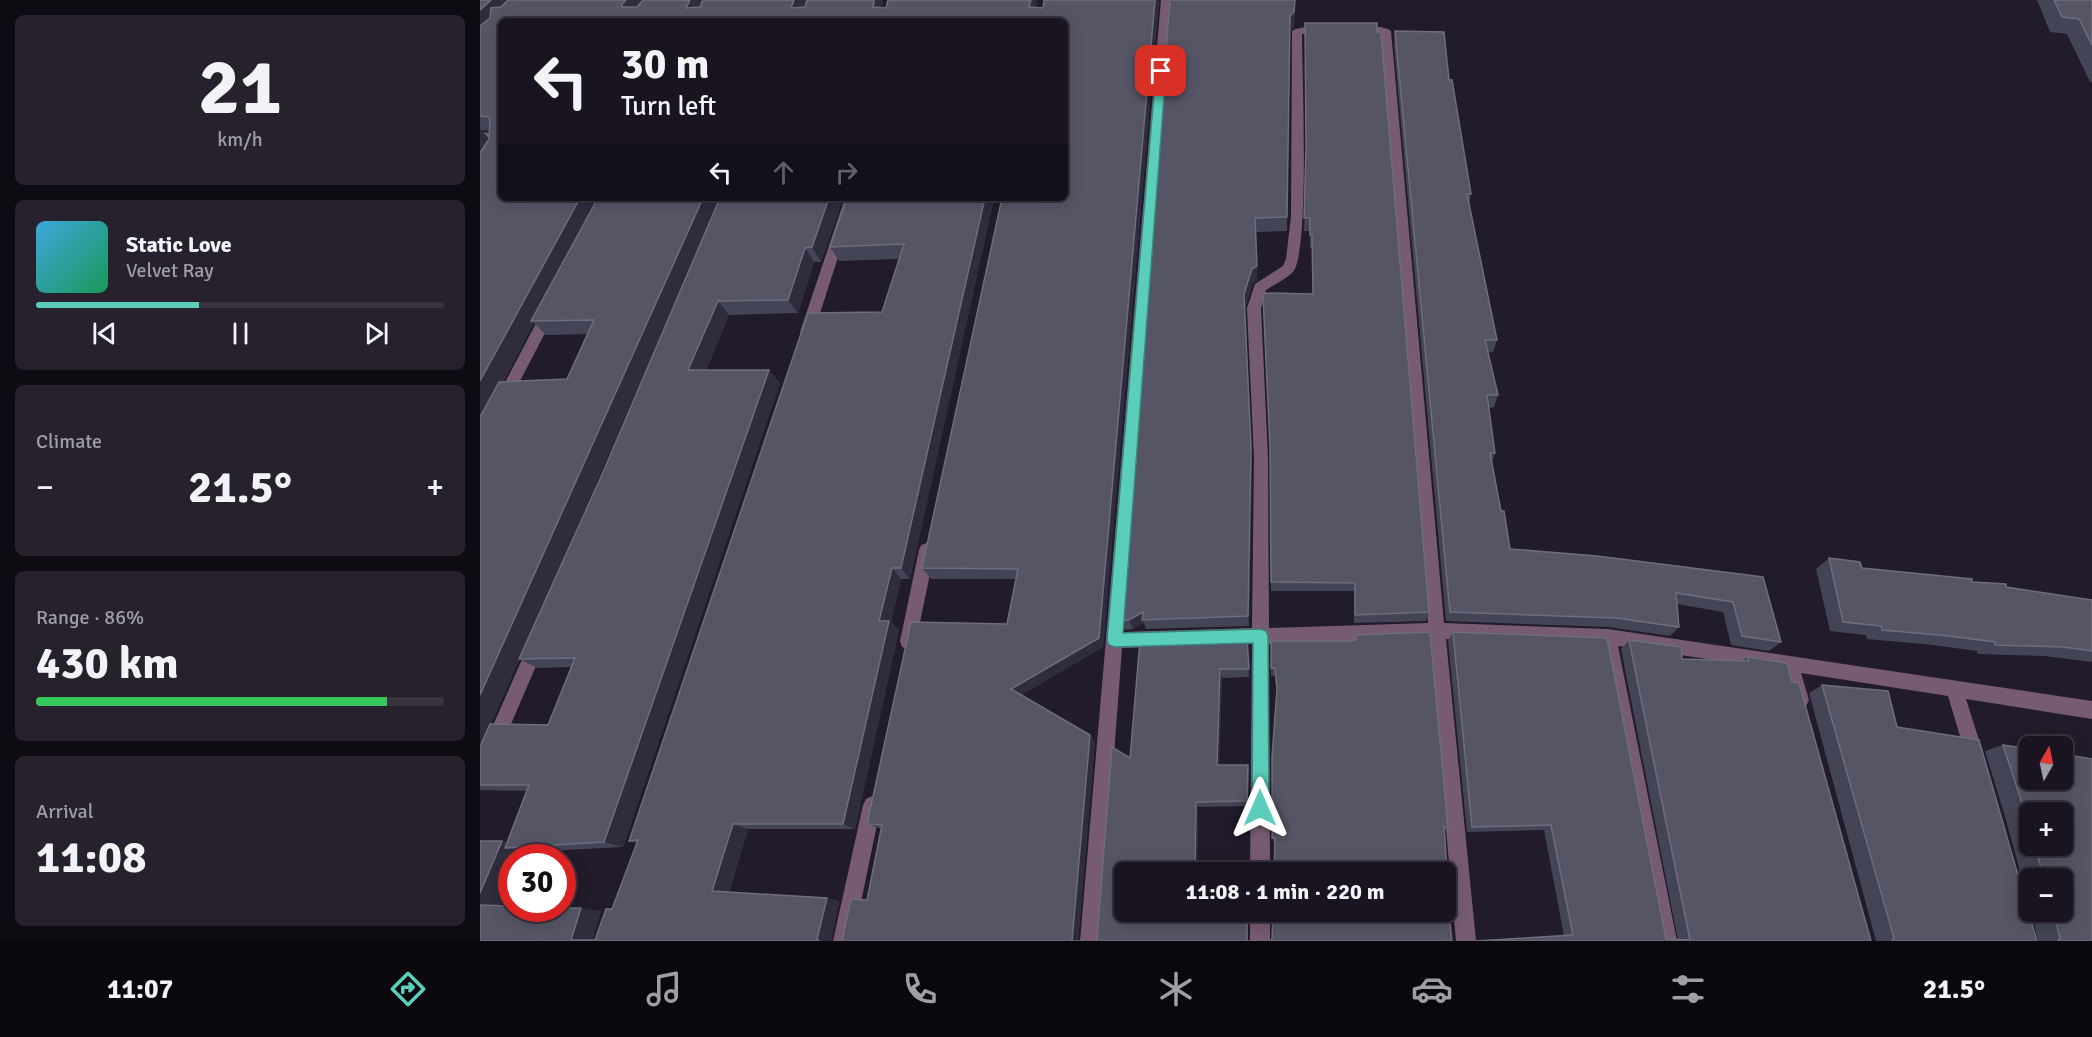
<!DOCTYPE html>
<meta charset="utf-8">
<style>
body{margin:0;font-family:Signika,sans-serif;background:#27212d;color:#f1f3f6;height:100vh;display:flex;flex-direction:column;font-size:22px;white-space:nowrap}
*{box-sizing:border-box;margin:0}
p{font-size:20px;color:#9f9ea5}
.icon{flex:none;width:33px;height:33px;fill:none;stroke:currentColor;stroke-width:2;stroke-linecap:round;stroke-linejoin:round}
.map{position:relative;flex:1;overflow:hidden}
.drawer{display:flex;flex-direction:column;gap:15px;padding:15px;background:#0e0b12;width:480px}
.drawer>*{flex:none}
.hud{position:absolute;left:18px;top:18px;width:570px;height:183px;border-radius:9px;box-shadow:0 3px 15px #0003,0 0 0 2px #38333e;background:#1a1420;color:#f1f3f6;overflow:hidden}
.needle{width:39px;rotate:9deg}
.controls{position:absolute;left:1539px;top:736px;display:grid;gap:12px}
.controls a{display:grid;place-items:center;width:54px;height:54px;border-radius:9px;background:#1a1420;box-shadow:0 3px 15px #0003,0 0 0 2px #38333e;font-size:30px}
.speed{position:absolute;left:18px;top:844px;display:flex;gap:12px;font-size:30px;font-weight:700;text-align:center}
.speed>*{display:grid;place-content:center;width:78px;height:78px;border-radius:50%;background:#1a1420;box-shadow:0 3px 15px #0003,0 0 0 2px #38333e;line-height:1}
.speed .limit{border:9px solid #d22;background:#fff;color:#111}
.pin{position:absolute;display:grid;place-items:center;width:51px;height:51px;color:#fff;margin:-26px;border-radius:12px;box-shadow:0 3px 9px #0006}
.me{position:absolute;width:66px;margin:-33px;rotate:0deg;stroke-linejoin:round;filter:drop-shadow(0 0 4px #0008)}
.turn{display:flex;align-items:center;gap:21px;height:126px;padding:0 24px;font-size:27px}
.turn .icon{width:78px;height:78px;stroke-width:2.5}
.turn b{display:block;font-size:42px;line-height:51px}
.lanes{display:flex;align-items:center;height:57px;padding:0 24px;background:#0003;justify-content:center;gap:30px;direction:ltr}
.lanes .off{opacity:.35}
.big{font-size:45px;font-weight:700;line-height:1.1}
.drawer .widget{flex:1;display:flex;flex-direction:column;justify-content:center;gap:9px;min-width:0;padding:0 21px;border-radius:9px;background:#27212d}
.drawer .dial{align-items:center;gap:0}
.dial b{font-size:78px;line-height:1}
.song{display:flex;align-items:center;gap:18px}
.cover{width:72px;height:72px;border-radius:9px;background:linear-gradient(135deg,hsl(200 70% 55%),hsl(150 70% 35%))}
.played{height:6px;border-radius:3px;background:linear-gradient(90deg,#5bcebb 40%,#38333e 40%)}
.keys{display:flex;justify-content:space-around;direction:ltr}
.heat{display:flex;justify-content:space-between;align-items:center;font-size:33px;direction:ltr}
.charge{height:9px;border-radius:4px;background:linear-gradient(90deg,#34c759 86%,#38333e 0)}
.trip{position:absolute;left:634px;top:862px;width:342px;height:60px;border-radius:9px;background:#1a1420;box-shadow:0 3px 15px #0003,0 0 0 2px #38333e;font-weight:700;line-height:60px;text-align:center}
.dock{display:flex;height:96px;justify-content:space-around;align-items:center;background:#0a080d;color:#9f9ea5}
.dock .icon{width:42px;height:42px}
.dock .active{color:#5bcebb}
.dock b{font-size:27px;color:#f1f3f6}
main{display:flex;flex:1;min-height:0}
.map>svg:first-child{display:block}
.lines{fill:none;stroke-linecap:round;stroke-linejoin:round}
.street{fill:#765b73;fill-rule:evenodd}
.wall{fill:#434455;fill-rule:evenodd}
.shaded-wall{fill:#2e2c3d}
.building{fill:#556;stroke:#6e6d7d;stroke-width:1.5}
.route{fill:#5bcebb;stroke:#3b867a;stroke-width:1.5}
</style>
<main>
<section class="drawer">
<div class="widget dial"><b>21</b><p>km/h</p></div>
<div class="widget">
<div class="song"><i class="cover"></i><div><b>Static Love</b><p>Velvet Ray</p></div></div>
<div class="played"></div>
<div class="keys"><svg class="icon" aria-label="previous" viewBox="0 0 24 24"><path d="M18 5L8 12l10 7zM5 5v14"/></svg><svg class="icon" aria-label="pause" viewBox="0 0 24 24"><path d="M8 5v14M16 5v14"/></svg><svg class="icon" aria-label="next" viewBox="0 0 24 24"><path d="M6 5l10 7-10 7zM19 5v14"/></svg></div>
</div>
<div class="widget"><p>Climate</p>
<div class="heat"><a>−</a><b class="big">21.5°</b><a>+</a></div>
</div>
<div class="widget"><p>Range · 86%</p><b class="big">430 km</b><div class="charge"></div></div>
<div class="widget"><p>Arrival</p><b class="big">11:08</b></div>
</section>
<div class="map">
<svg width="1612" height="941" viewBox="0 0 1612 941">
<rect width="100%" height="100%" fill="#221b2a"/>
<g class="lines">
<g class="street">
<path d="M681,0H691L643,632L772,628L774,458L767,308L775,284L803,266L806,259L811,216L812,31C819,26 840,26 847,31L842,34H822C822,70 830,253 813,272C806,279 794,285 786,290L781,308L788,458L789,628L948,623L901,34H878L873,31C880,25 904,25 911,31L964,623L1128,629L1612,701V719L1486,699L1504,756L1501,762L1495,765L1489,762L1486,756L1468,696L1321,673L1329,700L1326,706L1320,709L1314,706L1303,670L1138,646L1197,941H1177L1121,645L966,639L996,941H976L949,639L789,644L790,873H770L772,644L642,648L620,941H600Z"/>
<polygon points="0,132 21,134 21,142 0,140"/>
<polygon points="365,198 377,198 334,332 327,337 320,332"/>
<polygon points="69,307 76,312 28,404 18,404 16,400 18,396 64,308"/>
<polygon points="447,543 453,545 455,550 436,641 434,647 428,649 422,647 420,641 439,550 441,545"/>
<polygon points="57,637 63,639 65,645 6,782 0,785 0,755 51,639"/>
<polygon points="392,796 398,799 401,805 373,941 353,941 383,805 386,799"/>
<rect x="770" y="912" width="20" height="29"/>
</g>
</g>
<g class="wall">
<path d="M0,0H327L324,7L403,0L402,7L557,0L556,7L563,8L564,0H679L623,647L541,695L610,735L615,742L598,941H362L387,900L401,829L387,824L527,624L536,579H451L442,568L585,21L21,198H240L11,724L68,725L91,667L58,668L39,659L123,472L240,198H363L341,262H334L318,313L249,315L226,370L300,383L143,847L47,852L41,851L38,858H32V874L19,906L121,911L112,940H115L132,909L157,843L149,841L402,312L419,259L359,261L350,247L367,198H514L430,579H421L411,622L419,630L375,829H268L249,892L359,901L351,941H0L22,841L27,842L46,791L0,790ZM1,130L10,131L9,139ZM54,323L66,335L108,334L87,379L23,382Z"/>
<polygon points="815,0 814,27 810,31 807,231 776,232 777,280 773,283 765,308 772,458 769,626 666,629 664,623 653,629 645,630 641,620"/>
<polygon points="1557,0 1612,0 1612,82 1610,82 1587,34 1570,32"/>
<polygon points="825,23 897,32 949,612 946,621 874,623 874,591 791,591 790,452 833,294 832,248 830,248 830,231 824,231 826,157"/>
<polygon points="915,31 991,194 989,204 1017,340 1013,352 1008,353 1018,395 1014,407 1009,408 1015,453 1012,462 1021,511 1030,549 1283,577 1301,642 1289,651 1251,645 1243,612 1197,604 1199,627 1190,636 1128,627 966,621 914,46"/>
<polygon points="1349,558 1382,568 1492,582 1612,600 1612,662 1564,656 1498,654 1497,651 1453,645 1387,639 1386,635 1350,631 1336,569"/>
<polygon points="973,632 1186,939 1198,940 1141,649 1149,640 1202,659 1262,661 1267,657 1312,682 1391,941 995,941 1084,936 1064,830 987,832 968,641"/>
<polygon points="876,635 968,827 964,832 967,868 964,870 793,842 794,806 792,806 792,801 797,692 795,676 791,676 791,641 875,641"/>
<polygon points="660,641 768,646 769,677 742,678 739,765 769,771 768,806 718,807 717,873 645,873 645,912 717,912 717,922 768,922 768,941 617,939 650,758"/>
<polygon points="1342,685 1417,727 1557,941 1396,941 1329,693"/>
<path d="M1523,745L1550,749V780H1582V754L1612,759V941H1558L1551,912H1582V879H1550V908L1524,813L1505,751ZM1550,813H1582V846H1550Z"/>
</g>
<g class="shaded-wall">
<polygon points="11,0 40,0 0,36 0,10"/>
<polygon points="146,0 168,0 152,20 142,7 142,4"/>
<polygon points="210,0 226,0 216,21 206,8"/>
<polygon points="314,0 327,0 319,21 311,8"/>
<polygon points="394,0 403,0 400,21 393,7"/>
<polygon points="551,0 557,0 554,21 549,7"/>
<polygon points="675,0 679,0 623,647 537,697 531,689"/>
<polygon points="815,0 814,27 810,31 807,231 810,16"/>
<polygon points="0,129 13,143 0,163"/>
<polygon points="100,198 120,198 51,321 54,323 0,425 0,381"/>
<polygon points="223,198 240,198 0,749 0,695"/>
<polygon points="349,198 363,198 341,262 332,247"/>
<polygon points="505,198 514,198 430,579 421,568"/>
<polygon points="775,218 777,280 773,283 765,308 772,458 769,626 768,616 764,294 772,269"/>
<polygon points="325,248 334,262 318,313 308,300"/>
<polygon points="238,301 249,315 220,383 208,370"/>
<polygon points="289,370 300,383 143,847 124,842"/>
<polygon points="412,568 421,579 411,622 419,630 375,829 363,824 399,621"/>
<polygon points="663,612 662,620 664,623 653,629 649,620"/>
<polygon points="740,669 742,678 739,772 737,765"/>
<polygon points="610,735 615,742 598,941 592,941"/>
<polygon points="768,765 769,771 768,806 767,801"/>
<polygon points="716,802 718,807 717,873 715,873"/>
<polygon points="253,824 268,829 248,894 232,891"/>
<polygon points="22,841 43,846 25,848 41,851 38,858 32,858 32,874 18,908 0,905 0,893"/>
<polygon points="347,898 359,901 351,941 339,941 337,939"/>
<polygon points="101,908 121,911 112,941 91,940"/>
<polygon points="714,912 717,912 717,924 714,922"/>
</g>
<g class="building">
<polygon points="0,0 11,0 0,10"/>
<polygon points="28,0 146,0 142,4 142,7 157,7 163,0 210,0 206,8 220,7 223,0 314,0 311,8 325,7 327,0 394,0 393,7 406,8 408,0 551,0 549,7 563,8 564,0 675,0 619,638 531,689 610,735 592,941 604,941 354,941 362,941 371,899 387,900 402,825 387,824 431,622 527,624 538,569 442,568 522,198 585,198 585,21 21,21 21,198 100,198 0,381 0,153 9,139 10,119 8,117 0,116 0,26 10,18 11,8 21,7"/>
<polygon points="690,0 815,0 814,12 810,16 807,217 775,218 777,266 772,269 764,294 771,446 768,616 662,620 663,612 649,620 641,620"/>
<polygon points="1574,0 1612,0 1612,45 1599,19 1582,17"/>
<polygon points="825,23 897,23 897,32 901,32 949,612 875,615 875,583 791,582 790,447 783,296 784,293 833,294 832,235 830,235 830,218 824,218 826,146"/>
<polygon points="915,31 964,32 969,80 972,80 991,194 987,194 1017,340 1005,340 1018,395 1007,395 1015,453 1010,453 1021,511 1024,511 1030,549 1117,556 1283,577 1301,642 1262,636 1253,602 1196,593 1199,627 1136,618 970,612"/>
<polygon points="118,198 223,198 0,695 0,417 19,382 87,379 114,320 51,321"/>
<polygon points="240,198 349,198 332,247 325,248 308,300 238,301 208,370 289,370 124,842 25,848 49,785 0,785 0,747 10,724 68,725 95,658 39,659 123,472"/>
<polygon points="367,198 505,198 421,568 412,568 399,621 409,621 363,824 253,824 232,891 347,898 337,939 339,941 0,941 0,905 32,906 32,909 82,909 82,908 101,908 91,940 115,940 126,909 132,909 158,840 149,841 328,313 402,312 424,244 350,247"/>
<polygon points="1349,558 1380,562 1382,568 1492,579 1492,582 1526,584 1526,587 1612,600 1612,651 1583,647 1515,645 1515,642 1469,636 1402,630 1401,626 1363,622"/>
<polygon points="950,632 968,827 964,827 967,868 964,868 965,873 794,873 795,838 792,838 794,800 792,801 792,757 797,689 795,668 791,668 791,641 871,641 876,640 876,635"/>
<polygon points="973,632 1127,638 1186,939 1210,940 1149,640 1201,647 1202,659 1269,661 1267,657 1307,663 1312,682 1319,683 1391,941 995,941 1093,935 1071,825 992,827"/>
<polygon points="767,637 769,669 740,669 737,765 768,765 767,801 716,802 715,873 645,873 645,912 714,912 714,922 767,920 767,941 779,941 615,941 617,939 632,747 650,758 660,641"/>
<polygon points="1342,685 1408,691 1417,727 1499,740 1557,941 1412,941 1414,938"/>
<polygon points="1523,745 1550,749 1550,780 1582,780 1582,754 1612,759 1612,941 1578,941 1580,938 1573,912 1582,912 1582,879 1564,879 1555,846 1582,846 1582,813 1550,813 1550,828"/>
<polygon points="0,841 22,841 0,893"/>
<polygon points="966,887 972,941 790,941 792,939 793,912 966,912"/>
</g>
<polygon class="route" points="681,68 686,71 643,633 780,629 786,631 788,636 789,808 786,814 780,816 774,814 772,808 773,643 635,647 629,645 627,640 676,71"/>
</svg>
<div class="controls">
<a><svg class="needle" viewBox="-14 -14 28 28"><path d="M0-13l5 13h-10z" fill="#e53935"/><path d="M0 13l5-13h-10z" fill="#9f9ea5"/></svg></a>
<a>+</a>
<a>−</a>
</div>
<div class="speed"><div class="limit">30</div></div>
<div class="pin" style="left:681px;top:71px;background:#d93025"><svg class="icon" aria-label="arrive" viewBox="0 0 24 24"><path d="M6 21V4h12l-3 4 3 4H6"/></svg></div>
<svg class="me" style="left:780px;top:808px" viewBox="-20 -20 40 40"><path d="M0-17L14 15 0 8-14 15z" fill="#5bcebb" stroke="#fff" stroke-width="4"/></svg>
<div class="trip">11:08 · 1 min · 220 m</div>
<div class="hud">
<div class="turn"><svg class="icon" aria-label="left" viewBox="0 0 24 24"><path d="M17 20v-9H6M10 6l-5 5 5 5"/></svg><div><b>30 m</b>Turn left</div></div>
<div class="lanes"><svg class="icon" aria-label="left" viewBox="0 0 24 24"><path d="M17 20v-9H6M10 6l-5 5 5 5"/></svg><svg class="icon off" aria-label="ahead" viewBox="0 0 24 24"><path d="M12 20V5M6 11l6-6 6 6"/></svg><svg class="icon off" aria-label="right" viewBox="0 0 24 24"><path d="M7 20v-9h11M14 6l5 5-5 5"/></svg></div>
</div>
</div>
</main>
<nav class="dock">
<b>11:07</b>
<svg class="icon active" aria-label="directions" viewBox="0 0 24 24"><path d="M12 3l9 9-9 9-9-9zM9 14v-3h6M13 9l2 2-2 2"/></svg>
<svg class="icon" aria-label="music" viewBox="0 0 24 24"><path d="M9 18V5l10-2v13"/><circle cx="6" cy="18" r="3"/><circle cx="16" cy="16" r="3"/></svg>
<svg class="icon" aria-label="phone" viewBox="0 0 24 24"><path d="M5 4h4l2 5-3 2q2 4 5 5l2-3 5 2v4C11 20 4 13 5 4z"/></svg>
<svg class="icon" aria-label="climate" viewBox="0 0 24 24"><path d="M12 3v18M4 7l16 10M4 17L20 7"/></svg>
<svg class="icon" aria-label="car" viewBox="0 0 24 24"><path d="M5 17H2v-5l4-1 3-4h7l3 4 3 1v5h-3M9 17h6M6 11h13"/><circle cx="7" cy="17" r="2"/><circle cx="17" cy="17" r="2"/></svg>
<svg class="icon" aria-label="filters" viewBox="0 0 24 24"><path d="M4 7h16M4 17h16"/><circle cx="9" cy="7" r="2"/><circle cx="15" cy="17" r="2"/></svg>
<b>21.5°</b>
</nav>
